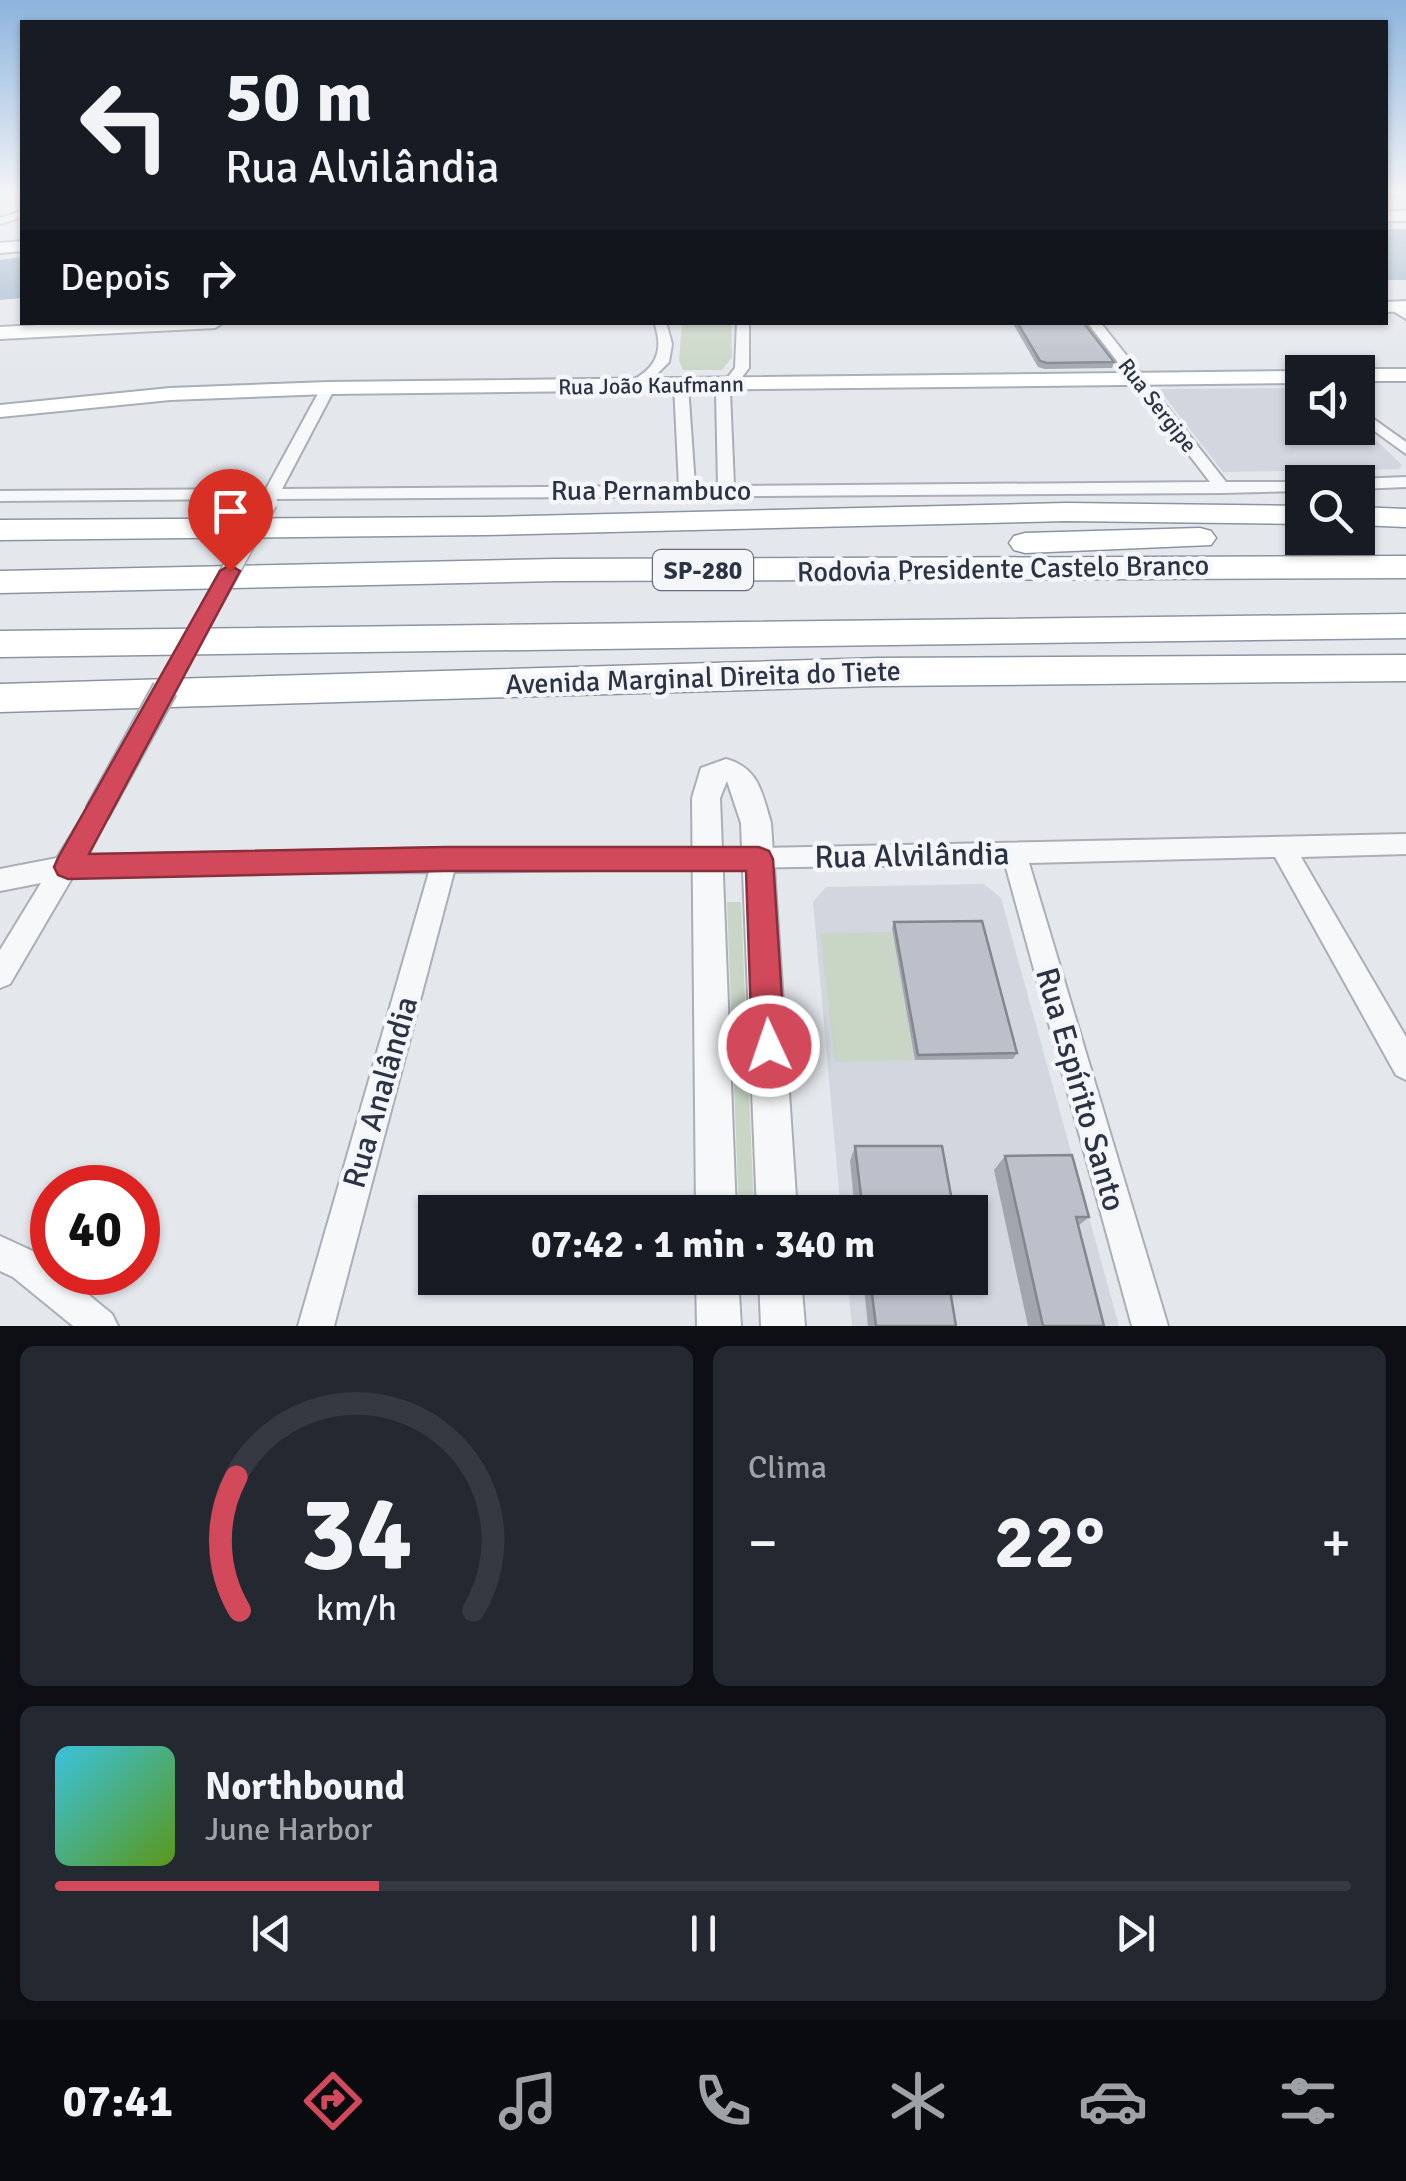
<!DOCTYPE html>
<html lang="pt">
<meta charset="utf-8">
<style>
body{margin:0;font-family:Signika,sans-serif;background:#242831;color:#f1f3f6;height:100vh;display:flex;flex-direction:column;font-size:38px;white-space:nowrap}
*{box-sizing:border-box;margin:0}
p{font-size:32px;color:#9ea1a6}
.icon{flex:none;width:55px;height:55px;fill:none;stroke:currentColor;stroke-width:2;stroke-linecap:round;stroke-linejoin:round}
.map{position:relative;height:1326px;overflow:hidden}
.side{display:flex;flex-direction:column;gap:20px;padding:20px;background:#0d0f14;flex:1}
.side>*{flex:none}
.top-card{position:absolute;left:20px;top:20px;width:1368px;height:305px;border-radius:0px;box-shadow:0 2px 8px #0004;background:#171b24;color:#f1f3f6;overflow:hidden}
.fabs{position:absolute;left:1285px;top:355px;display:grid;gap:20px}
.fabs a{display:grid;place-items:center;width:90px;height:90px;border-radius:0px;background:#171b24;box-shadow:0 2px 8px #0004;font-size:50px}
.speed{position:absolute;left:30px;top:1165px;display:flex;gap:20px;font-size:50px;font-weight:700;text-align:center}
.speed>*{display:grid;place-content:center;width:130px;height:130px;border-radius:50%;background:#171b24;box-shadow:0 2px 8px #0004;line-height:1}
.speed .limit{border:15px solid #d22;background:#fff;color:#111}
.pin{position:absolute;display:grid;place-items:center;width:85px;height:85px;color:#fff;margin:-102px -42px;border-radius:50% 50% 50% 0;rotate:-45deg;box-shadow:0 0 10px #0007}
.pin .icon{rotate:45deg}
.me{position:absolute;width:110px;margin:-55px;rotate:357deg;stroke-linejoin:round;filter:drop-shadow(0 0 8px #0008)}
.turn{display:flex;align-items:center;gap:35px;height:210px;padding:0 40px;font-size:45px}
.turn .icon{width:130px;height:130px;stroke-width:2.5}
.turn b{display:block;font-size:70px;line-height:85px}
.then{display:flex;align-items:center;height:95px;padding:0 40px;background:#0003;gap:20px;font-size:38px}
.big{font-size:75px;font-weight:700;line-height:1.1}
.side .card{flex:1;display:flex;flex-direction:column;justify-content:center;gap:15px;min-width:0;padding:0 35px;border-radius:15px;background:#242831}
.side .dial{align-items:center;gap:0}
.dial svg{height:260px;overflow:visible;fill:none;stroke:#363941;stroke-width:7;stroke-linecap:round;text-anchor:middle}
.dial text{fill:#f1f3f6;stroke:none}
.song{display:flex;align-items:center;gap:30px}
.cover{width:120px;height:120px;border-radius:15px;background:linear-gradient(135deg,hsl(190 70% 55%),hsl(90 70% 35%))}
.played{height:10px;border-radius:5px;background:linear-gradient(90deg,#d1495b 25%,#363941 25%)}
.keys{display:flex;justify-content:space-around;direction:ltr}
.heat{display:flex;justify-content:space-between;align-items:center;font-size:55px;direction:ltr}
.side .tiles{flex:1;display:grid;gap:20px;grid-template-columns:1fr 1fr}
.card:last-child{grid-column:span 2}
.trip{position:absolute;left:418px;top:1195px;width:570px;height:100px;border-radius:0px;background:#171b24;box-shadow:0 2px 8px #0004;font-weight:700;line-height:100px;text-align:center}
.tabs{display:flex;height:160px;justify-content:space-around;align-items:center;background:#090b0e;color:#9ea1a6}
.tabs .icon{width:70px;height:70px}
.tabs .on{color:#d1495b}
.tabs b{font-size:45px;color:#f1f3f6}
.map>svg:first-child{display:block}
.built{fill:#d2d6de}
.green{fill:#c9d6c5}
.water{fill:#9fb4cc}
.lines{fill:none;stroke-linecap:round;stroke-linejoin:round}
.minor-casing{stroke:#a9aeb7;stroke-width:4}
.tertiary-casing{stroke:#a9aeb7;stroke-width:4}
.secondary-casing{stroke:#a9aeb7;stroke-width:4}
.primary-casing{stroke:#a3abb8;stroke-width:4}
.motorway-casing{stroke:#8b94a3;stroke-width:3}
.minor{fill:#f7f8fa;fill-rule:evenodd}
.tertiary{fill:#f7f8fa;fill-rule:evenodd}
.secondary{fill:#fff;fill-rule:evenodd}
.primary{fill:#fff;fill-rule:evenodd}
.motorway{fill:#fff;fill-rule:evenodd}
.minor-bridge-far1-casing{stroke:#a9aeb7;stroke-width:21;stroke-linecap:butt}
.minor-bridge-casing{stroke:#a9aeb7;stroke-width:28;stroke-linecap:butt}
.minor-bridge-far1{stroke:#f7f8fa;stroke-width:18}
.minor-bridge{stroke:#f7f8fa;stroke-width:24}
.wall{fill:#a1a5ae}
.building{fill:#bbc0ca;stroke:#83868d;stroke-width:2.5}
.route{fill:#d1495b;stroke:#882f3b;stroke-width:2.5}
.labels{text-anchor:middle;stroke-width:9;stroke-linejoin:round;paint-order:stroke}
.far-street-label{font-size:22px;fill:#2b3445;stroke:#f4f6f9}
.shield{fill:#f4f6f9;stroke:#676e7b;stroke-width:2.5}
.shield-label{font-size:25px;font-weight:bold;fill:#2b3445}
.street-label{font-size:28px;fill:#2b3445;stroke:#f4f6f9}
.near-street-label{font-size:32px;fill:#2b3445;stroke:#f4f6f9}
</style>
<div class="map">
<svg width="1406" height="1326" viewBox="0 0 1406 1326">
<rect width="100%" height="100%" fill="#e4e7ec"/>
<g class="built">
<polygon points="1302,388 1302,428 1358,428 1358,423 1402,465 1399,469 1223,472 1159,389"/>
<polygon points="984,884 1001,898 1119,1326 852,1326 847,1278 970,1278 970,1212 841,1212 813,902 826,887"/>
</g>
<g class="green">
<polygon points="682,323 731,323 732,357 722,370 683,370 679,360"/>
<polygon points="727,902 741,902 754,1212 739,1212"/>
<polygon points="892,932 915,1060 835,1062 820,933"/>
</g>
<g class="water">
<polygon points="1406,229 1406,280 1385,280 1385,229"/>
<polygon points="22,257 22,298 0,300 0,260"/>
</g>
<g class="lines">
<g class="minor-casing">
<g id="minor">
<polygon points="1385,192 1406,192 1406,196 1385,195"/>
<polygon points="22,211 22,217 0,224 0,218"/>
<polygon points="1390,303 1398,303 1406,309 1406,319 1390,309"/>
<path d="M654,322H666L672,344L669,362L647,384L627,389V383C655,370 665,352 654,322Z"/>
<polygon points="737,322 749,322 749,368 730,392 734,486 1210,482 1087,322 1100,322 1226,482 1307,482 1302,482 1302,491 1223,493 277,499 268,506 262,504 261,499 0,501 0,491 266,489 321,388 328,384 335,388 282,489 679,486 674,385 681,381 688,385 695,486 718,486 716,392 735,368"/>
<polygon points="1358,408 1406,442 1406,454 1358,419"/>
<polygon points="1406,477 1406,487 1358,489 1358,482 1351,482 1358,479"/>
<polygon points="97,803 105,806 109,813 85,855 445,848 759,848 1406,834 1406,854 1301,857 1406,1037 1406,1080 1396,1075 1275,857 1029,863 1168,1326 1132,1326 1005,864 454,872 334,1326 298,1326 429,872 145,874 72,878 10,984 0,988 0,950 41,883 0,891 0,869 57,858 89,806"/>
<polygon points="0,1236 37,1253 52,1266 52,1272 61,1272 112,1314 118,1326 73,1326 13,1277 0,1271"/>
</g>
</g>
<g class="tertiary-casing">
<g id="tertiary">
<path d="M726,759C759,768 762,793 771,823L797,1212H757L741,823L727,781L720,798L736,1212H696L692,798L701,768Z"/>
<polygon points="696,1278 738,1278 741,1326 697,1326"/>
<polygon points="759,1278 801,1278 805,1326 761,1326"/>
</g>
</g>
<g class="secondary-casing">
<g id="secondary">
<polygon points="1406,301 1406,311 1385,312 1385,302"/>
<polygon points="96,322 224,322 215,328 0,339 0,327"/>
<polygon points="1358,369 1406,369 1406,381 1358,381 1358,372 1350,372"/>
<polygon points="1302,371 1308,372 1302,372 1302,383 328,394 170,400 0,417 0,405 170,388 328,382"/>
</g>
</g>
<g class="primary-casing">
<g id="primary">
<rect x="1385" y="211" width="21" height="10"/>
<polygon points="22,241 22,251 0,253 0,243"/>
</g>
</g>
<g class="motorway-casing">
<g id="motorway">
<polygon points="1066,503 1302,506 1302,524 1066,521 485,535 0,540 0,520 485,517"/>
<polygon points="1358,507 1406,509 1406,527 1358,525"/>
<polygon points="1200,528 1211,531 1216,538 1211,545 1025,553 1014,550 1009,543 1014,536 1025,533"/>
<polygon points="1406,556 1406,578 556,581 0,593 0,571 556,559"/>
<polygon points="1406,614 1406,638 0,657 0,631"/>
<polygon points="1406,655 1406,681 879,686 0,712 0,684 879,658"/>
</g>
</g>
<use href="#minor" class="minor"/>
<use href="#tertiary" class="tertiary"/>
<use href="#secondary" class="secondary"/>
<use href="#primary" class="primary"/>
<use href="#motorway" class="motorway"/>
<g class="minor-bridge-far1-casing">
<polyline id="minor-bridge-far1" points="164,692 268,502"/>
</g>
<g class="minor-bridge-casing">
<polyline id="minor-bridge" points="97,813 165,689"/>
</g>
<use href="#minor-bridge-far1" class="minor-bridge-far1"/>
<use href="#minor-bridge" class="minor-bridge"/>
</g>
<g class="wall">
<polygon points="1012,322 1083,322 1114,362 1112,368 1045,369 1038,367"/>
<polygon points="894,922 1017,1053 1013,1059 915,1060 892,928"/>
<polygon points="855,1146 953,1212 855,1212 850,1161"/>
<polygon points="1005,1156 1089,1217 1078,1226 1104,1326 1028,1326 994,1170"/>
<polygon points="863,1278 948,1278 956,1326 868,1326"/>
</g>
<g class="building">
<polygon points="1017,322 1083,322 1114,362 1047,363 1040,361"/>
<polygon points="982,921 1017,1053 918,1055 894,922"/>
<polygon points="855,1146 942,1146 954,1212 863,1212"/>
<polygon points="1072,1155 1089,1217 1076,1217 1104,1326 1043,1326 1005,1156"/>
<polygon points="870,1278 948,1278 956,1326 876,1326"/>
</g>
<linearGradient id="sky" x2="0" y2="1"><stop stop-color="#8bb4dd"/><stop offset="0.51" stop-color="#f3f4f6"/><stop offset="1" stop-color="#f3f4f6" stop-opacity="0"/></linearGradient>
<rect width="1406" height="378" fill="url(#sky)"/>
<polygon class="route" points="230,565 240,571 89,854 445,847 759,847 769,851 773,859 785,1046 780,1058 769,1062 757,1058 752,1046 746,871 445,871 68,879 58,875 54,867 58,858 220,571"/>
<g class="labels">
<g class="far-street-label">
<text transform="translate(651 385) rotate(-1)" y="8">Rua João Kaufmann</text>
<text transform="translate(1158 405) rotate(52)" y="8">Rua Sergipe</text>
</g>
<rect class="shield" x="653" y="550" width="100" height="40" rx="8"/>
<g class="shield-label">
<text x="703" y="579">SP-280</text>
</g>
<g class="street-label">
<text x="651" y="500">Rua Pernambuco</text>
<text transform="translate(1003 568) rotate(-1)" y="10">Rodovia Presidente Castelo Branco</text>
<text transform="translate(703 677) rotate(-2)" y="10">Avenida Marginal Direita do Tiete</text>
</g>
<g class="near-street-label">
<text transform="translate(912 855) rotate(-1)" y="11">Rua Alvilândia</text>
<text transform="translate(1081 1089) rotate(74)" y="11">Rua Espírito Santo</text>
<text transform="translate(380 1092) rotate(-74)" y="11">Rua Analândia</text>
</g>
</g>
</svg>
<div class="fabs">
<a><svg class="icon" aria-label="sound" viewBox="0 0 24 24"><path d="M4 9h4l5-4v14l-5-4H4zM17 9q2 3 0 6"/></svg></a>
<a><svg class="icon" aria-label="search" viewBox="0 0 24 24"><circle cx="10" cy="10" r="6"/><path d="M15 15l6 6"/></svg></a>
</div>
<div class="speed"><div class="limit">40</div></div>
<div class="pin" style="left:230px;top:571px;background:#d93025"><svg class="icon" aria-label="arrive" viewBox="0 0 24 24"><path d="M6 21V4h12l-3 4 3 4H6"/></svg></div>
<svg class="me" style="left:769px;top:1046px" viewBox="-20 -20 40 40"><circle r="17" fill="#d1495b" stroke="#fff" stroke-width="3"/><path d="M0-11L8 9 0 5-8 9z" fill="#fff"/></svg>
<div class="trip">07:42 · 1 min · 340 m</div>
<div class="top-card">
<div class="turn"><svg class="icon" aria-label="left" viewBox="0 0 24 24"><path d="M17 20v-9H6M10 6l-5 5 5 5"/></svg><div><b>50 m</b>Rua Alvilândia</div></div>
<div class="then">Depois<svg class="icon" aria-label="right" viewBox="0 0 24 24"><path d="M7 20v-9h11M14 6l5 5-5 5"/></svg></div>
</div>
</div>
<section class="side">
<div class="tiles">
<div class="card dial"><svg viewBox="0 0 100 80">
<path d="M14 69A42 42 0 1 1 86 69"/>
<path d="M14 69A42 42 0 0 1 13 28" stroke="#d1495b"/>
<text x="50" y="56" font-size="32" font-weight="700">34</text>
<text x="50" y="72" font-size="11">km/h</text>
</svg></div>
<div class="card"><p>Clima</p>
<div class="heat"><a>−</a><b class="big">22°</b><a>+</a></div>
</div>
<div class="card">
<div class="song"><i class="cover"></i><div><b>Northbound</b><p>June Harbor</p></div></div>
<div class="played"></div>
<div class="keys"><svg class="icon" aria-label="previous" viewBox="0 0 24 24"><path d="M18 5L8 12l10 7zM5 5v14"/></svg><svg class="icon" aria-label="pause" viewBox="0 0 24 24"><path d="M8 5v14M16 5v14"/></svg><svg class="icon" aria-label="next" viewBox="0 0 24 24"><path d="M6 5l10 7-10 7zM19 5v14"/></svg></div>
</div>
</div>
</section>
<nav class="tabs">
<b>07:41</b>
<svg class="icon on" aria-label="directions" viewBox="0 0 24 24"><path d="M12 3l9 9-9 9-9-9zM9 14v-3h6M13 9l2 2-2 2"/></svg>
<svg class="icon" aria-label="music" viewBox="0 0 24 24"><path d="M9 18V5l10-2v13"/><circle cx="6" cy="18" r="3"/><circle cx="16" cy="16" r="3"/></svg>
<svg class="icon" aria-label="phone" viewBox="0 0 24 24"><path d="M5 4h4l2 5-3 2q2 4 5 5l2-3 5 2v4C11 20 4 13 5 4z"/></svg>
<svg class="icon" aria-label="climate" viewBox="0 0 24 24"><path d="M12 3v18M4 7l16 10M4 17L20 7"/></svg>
<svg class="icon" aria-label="car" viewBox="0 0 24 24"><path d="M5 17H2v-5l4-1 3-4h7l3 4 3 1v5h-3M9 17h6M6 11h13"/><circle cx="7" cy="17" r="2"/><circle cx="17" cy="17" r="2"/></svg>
<svg class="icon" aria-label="filters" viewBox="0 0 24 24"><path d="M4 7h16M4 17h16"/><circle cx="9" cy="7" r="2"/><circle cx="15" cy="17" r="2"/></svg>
</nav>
